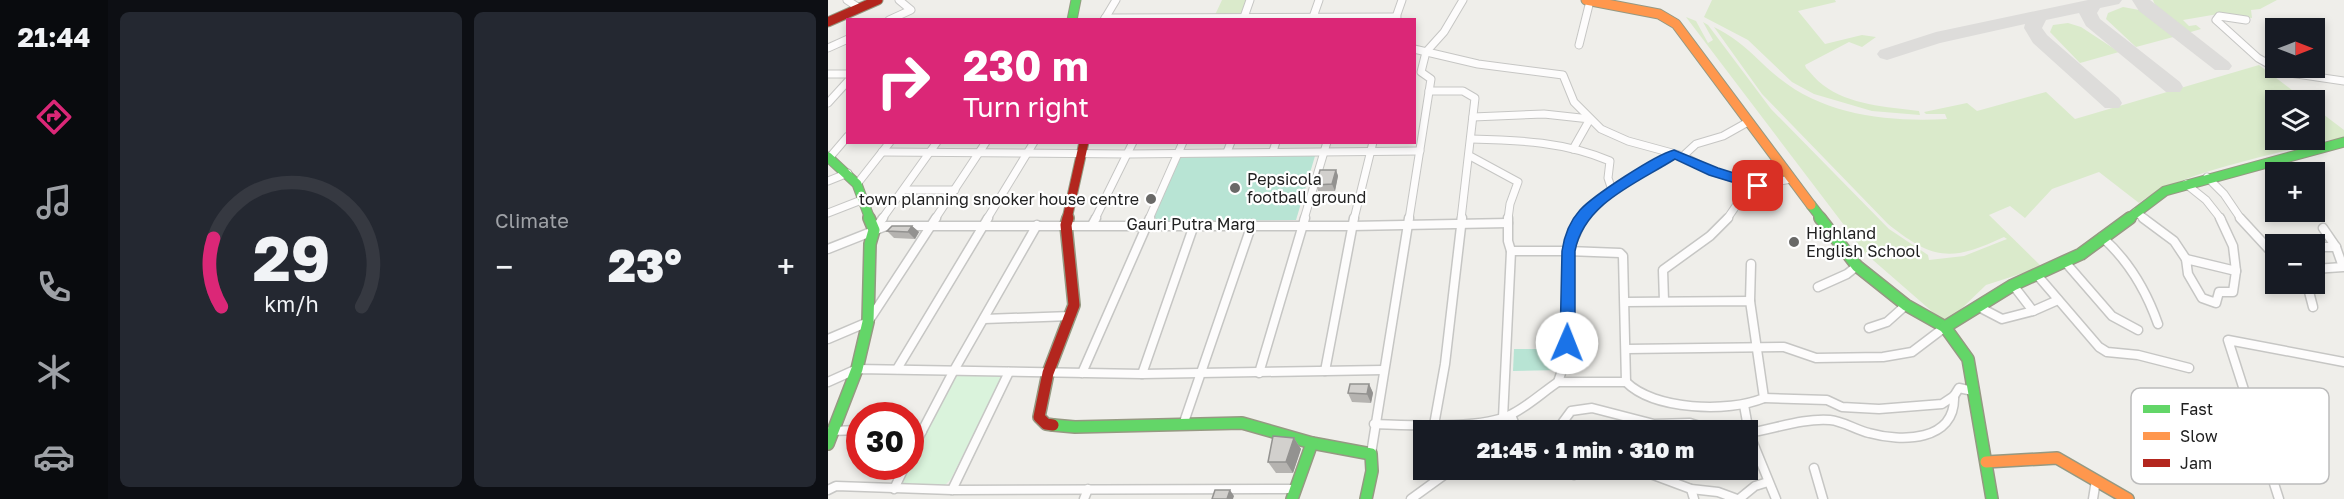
<!DOCTYPE html>
<meta charset="utf-8">
<style>
body{margin:0;font-family:"Golos Text",sans-serif;background:#242831;color:#f1f3f6;height:100vh;display:flex;flex-direction:column;font-size:22px;white-space:nowrap}
*{box-sizing:border-box;margin:0}
p{font-size:20px;color:#9ea1a6}
.icon{flex:none;width:33px;height:33px;fill:none;stroke:currentColor;stroke-width:2;stroke-linecap:round;stroke-linejoin:round}
.map{position:relative;flex:1;overflow:hidden}
.drawer{display:flex;flex-direction:column;gap:12px;padding:12px;background:#0d0f14;width:720px}
.drawer>*{flex:none}
.top-card{position:absolute;left:18px;top:18px;width:570px;height:126px;border-radius:0px;box-shadow:0 3px 9px #0003;background:#db2777;color:#fff;overflow:hidden}
.needle{width:39px;rotate:90deg}
.tools{position:absolute;left:1437px;top:18px;display:grid;gap:12px}
.tools a{display:grid;place-items:center;width:60px;height:60px;border-radius:0px;background:#171b24;box-shadow:0 3px 9px #0003;font-size:30px}
.speed{position:absolute;left:18px;top:402px;display:flex;gap:12px;font-size:30px;font-weight:700;text-align:center}
.speed>*{display:grid;place-content:center;width:78px;height:78px;border-radius:50%;background:#171b24;box-shadow:0 3px 9px #0003;line-height:1}
.speed .limit{border:9px solid #d22;background:#fff;color:#111}
.pin{position:absolute;display:grid;place-items:center;width:51px;height:51px;color:#fff;margin:-26px;border-radius:12px;box-shadow:0 3px 9px #0006}
.me{position:absolute;width:66px;margin:-33px;rotate:1deg;stroke-linejoin:round;filter:drop-shadow(0 0 4px #0008)}
.turn{display:flex;align-items:center;gap:21px;height:126px;padding:0 18px;font-size:27px}
.turn .icon{width:78px;height:78px;stroke-width:2.5}
.turn b{display:block;font-size:42px;line-height:51px}
.big{font-size:45px;font-weight:800;line-height:1.1}
.drawer .card{flex:1;display:flex;flex-direction:column;justify-content:center;gap:9px;min-width:0;padding:0 21px;border-radius:9px;background:#242831}
.drawer .dial{align-items:center;gap:0}
.dial svg{height:156px;overflow:visible;fill:none;stroke:#363941;stroke-width:7;stroke-linecap:round;text-anchor:middle}
.dial text{fill:#f1f3f6;stroke:none}
.heat{display:flex;justify-content:space-between;align-items:center;font-size:33px;direction:ltr}
.drawer .tiles{flex:1;display:grid;gap:12px;grid-template-columns:repeat(2,1fr)}
.trip{position:absolute;left:585px;top:420px;width:345px;height:60px;border-radius:0px;background:#171b24;box-shadow:0 3px 9px #0003;font-weight:800;line-height:60px;text-align:center}
main{display:flex;flex:1;min-height:0}
.tab-bar{display:flex;flex-direction:column;width:108px;justify-content:space-around;align-items:center;background:#090b0e;color:#9ea1a6}
.tab-bar .icon{width:42px;height:42px}
.tab-bar .active{color:#db2777}
.tab-bar b{font-size:27px;color:#f1f3f6}
.map>svg:first-child{display:block}
.grass{fill:#daeacb}
.park{fill:#daf3dc}
.pitch{fill:#b8e4d4}
.lines{fill:none;stroke-linecap:round;stroke-linejoin:round}
.taxiway{fill:#dddcda;fill-rule:evenodd}
.street-far1-casing{stroke:#c6c6c4;stroke-width:9}
.street-casing{stroke:#c6c6c4;stroke-width:11}
.fast-far1-casing{stroke:#959982;stroke-width:11}
.fast-casing{stroke:#959982;stroke-width:14}
.slow-far1-casing{stroke:#959982;stroke-width:11}
.slow-casing{stroke:#959982;stroke-width:14}
.jam-far1-casing{stroke:#959982;stroke-width:11}
.jam-casing{stroke:#959982;stroke-width:14}
.street-far1{stroke:#fdfcfc;stroke-width:7}
.street{stroke:#fdfcfc;stroke-width:8}
.fast-far1{stroke:#63d668;stroke-width:9}
.fast{stroke:#63d668;stroke-width:11}
.slow-far1{stroke:#ff974d;stroke-width:9}
.slow{stroke:#ff974d;stroke-width:11}
.jam-far1{stroke:#b3261e;stroke-width:9}
.jam{stroke:#b3261e;stroke-width:11}
.wall{fill:#b5b3b0}
.shaded-wall{fill:#939290}
.building{fill:#d2d0cd;stroke:#939290;stroke-width:1.5}
.route{fill:#1a73e8;stroke:#114b97;stroke-width:1.5}
.poi-dot{fill:#696967;stroke:#fff;stroke-width:2}
.labels{text-anchor:middle;stroke-width:4.5;stroke-linejoin:round;paint-order:stroke}
.poi-label{font-size:16px;fill:#212121;stroke:#fff;text-anchor:start}
.street-label{font-size:16px;fill:#212121;stroke:#fff}
.key{fill:#fff;stroke:#bcbcbc;stroke-width:1.5}
.key-label{font-size:16px;fill:#212121}
</style>
<main>
<nav class="tab-bar">
<b>21:44</b>
<svg class="icon active" aria-label="directions" viewBox="0 0 24 24"><path d="M12 3l9 9-9 9-9-9zM9 14v-3h6M13 9l2 2-2 2"/></svg>
<svg class="icon" aria-label="music" viewBox="0 0 24 24"><path d="M9 18V5l10-2v13"/><circle cx="6" cy="18" r="3"/><circle cx="16" cy="16" r="3"/></svg>
<svg class="icon" aria-label="phone" viewBox="0 0 24 24"><path d="M5 4h4l2 5-3 2q2 4 5 5l2-3 5 2v4C11 20 4 13 5 4z"/></svg>
<svg class="icon" aria-label="climate" viewBox="0 0 24 24"><path d="M12 3v18M4 7l16 10M4 17L20 7"/></svg>
<svg class="icon" aria-label="car" viewBox="0 0 24 24"><path d="M5 17H2v-5l4-1 3-4h7l3 4 3 1v5h-3M9 17h6M6 11h13"/><circle cx="7" cy="17" r="2"/><circle cx="17" cy="17" r="2"/></svg>
</nav>
<section class="drawer">
<div class="tiles">
<div class="card dial"><svg viewBox="0 0 100 80">
<path d="M14 69A42 42 0 1 1 86 69"/>
<path d="M14 69A42 42 0 0 1 10 34" stroke="#db2777"/>
<text x="50" y="56" font-size="32" font-weight="700">29</text>
<text x="50" y="72" font-size="11">km/h</text>
</svg></div>
<div class="card"><p>Climate</p>
<div class="heat"><a>−</a><b class="big">23°</b><a>+</a></div>
</div>
</div>
</section>
<div class="map">
<svg width="1516" height="499" viewBox="0 0 1516 499">
<rect width="100%" height="100%" fill="#efeeea"/>
<g class="grass">
<polygon points="394,0 419,0 415,13 387,15"/>
<path d="M884,0H1007L1008,2L970,11L997,44L1034,35L1048,37L1034,47L1021,42L977,65L978,68C983,73 988,80 995,85C1021,105 1059,107 1091,111L1092,115L1044,111L986,94L964,82L920,40L876,17Z"/>
<polygon points="1325,0 1449,0 1432,9 1423,10 1424,18 1390,14 1355,20 1361,26 1368,25 1373,29 1356,34 1329,10"/>
<polygon points="1295,7 1311,10 1349,36 1308,47 1278,19 1280,13"/>
<path d="M858,17L868,21L880,43L885,40L875,22L880,25L943,109L1061,229L1100,255L1101,260L1136,256L1179,239L1176,237C1123,262 1105,260 1060,224L934,94L886,27C918,43 926,58 951,78C998,116 1061,122 1119,119L1117,114H1098L1096,112L1139,103L1149,111L1218,92L1247,119L1431,65L1477,100H1448V140H1486L1487,108L1516,130V138L1496,141C1443,156 1354,171 1311,203L1271,172L1224,189L1197,218L1182,206L1161,215L1214,267L1158,285L1131,311L1115,321L1038,254Z"/>
<polygon points="1240,23 1253,27 1291,52 1252,63 1222,32 1225,25"/>
</g>
<polygon class="park" points="132,373 172,373 174,376 123,479 117,485 74,487 71,483 80,467 82,466 83,461 126,378"/>
<g class="pitch">
<polygon points="350,156 487,156 468,220 322,221"/>
<polygon points="686,349 732,349 732,370 685,371"/>
</g>
<g class="lines">
<g class="taxiway">
<polygon points="1260,0 1294,0 1291,4 1272,8 1269,13 1272,19 1352,82 1355,87 1352,92 1338,92 1258,26 1251,13 1218,20 1214,28 1219,35 1291,98 1294,103 1291,108 1277,108 1205,43 1196,28 1197,24 1112,43 1059,60 1052,58 1049,54 1052,50 1108,32"/>
<polygon points="1304,0 1322,0 1401,62 1404,66 1401,70 1387,70 1311,11"/>
</g>
<g class="street-far1-casing">
<g id="street-far1">
<polyline points="19,0 31,8"/>
<polyline points="277,18 569,17"/>
<polyline points="61,20 83,10 71,0"/>
<polyline points="276,20 288,0"/>
<polyline points="415,20 422,0"/>
<polyline points="484,20 491,0"/>
<polyline points="567,20 574,0"/>
<polyline points="1418,20 1391,16 1388,20 1430,58 1455,72 1516,81"/>
<polyline points="751,45 762,1"/>
<polyline points="0,48 20,39"/>
<polyline points="586,49 650,64 735,75 746,102 773,129 800,141 855,156 885,172 930,185 963,179"/>
<polyline points="0,74 20,74"/>
<polyline points="601,91 635,91 647,98 633,219"/>
<polyline points="0,103 20,81"/>
<polyline points="645,117 716,114 762,119 745,149"/>
<path d="M643,139C692,140 737,142 782,161L780,178L784,190"/>
<polyline points="445,151 448,142"/>
<polyline points="54,152 300,154 592,151"/>
<polyline points="399,152 403,142"/>
<polyline points="642,156 690,182 682,204 680,219"/>
<polyline points="855,156 868,144 895,136 920,122"/>
<polyline points="2,157 20,136"/>
<polyline points="1379,177 1396,194 1413,219"/>
<polyline points="0,181 20,173"/>
<polyline points="29,184 62,142"/>
<polyline points="1358,184 1378,200 1393,219"/>
<polyline points="76,190 127,190"/>
<polyline points="1308,212 1317,219"/>
<polyline points="0,213 36,199"/>
<polyline points="54,219 109,142"/>
<polyline points="107,219 158,142"/>
<polyline points="159,219 206,142"/>
<polyline points="267,219 305,142"/>
<polyline points="321,219 355,142"/>
<polyline points="476,219 499,142"/>
<polyline points="526,219 545,142"/>
<polyline points="581,219 603,79 593,72 598,52 616,32 635,0"/>
<polyline points="754,219 781,192 846,154"/>
<polyline points="899,219 912,200 918,182"/>
</g>
</g>
<g class="street-casing">
<g id="street">
<polyline points="1315,218 1346,241 1358,259"/>
<polyline points="1392,218 1405,246 1408,271"/>
<polyline points="1412,218 1448,257"/>
<polyline points="264,225 268,218"/>
<polyline points="47,229 55,218"/>
<path d="M1274,237C1301,261 1318,290 1330,324"/>
<polyline points="1486,247 1508,247"/>
<polyline points="0,249 58,226 524,226 680,223"/>
<polyline points="683,251 740,251 755,218"/>
<path d="M740,251L792,253L795,256L798,382H730C746,341 741,294 740,251Z"/>
<polygon points="1358,259 1408,271 1405,292 1391,292 1388,303 1374,298 1360,274"/>
<polyline points="1238,263 1284,316 1310,330"/>
<polyline points="1486,269 1515,267 1508,247 1495,228"/>
<polyline points="1210,276 1271,347 1279,352 1310,355 1361,368"/>
<polyline points="1479,284 1485,307"/>
<polyline points="990,287 1019,274 1029,266"/>
<polyline points="836,301 835,270 882,236 900,218"/>
<polyline points="922,301 923,264"/>
<path d="M797,302L922,301L936,398C900,413 826,410 798,382"/>
<polyline points="1151,307 1174,319 1205,311 1185,285"/>
<polyline points="1205,311 1230,300"/>
<polyline points="156,319 243,316"/>
<polyline points="1041,328 1059,322 1078,305"/>
<polyline points="0,339 40,322 108,218"/>
<polyline points="799,349 956,347 988,358 1055,357 1084,352 1117,327"/>
<polyline points="69,369 160,218"/>
<polyline points="497,371 526,218"/>
<polyline points="254,373 322,218"/>
<polyline points="431,373 477,218"/>
<polyline points="314,374 366,225"/>
<polyline points="0,382 29,369 314,374 555,370"/>
<polyline points="936,398 999,400 1014,407 1051,409 1114,404 1126,396 1131,388 1145,391"/>
<polyline points="916,405 921,433 948,499"/>
<polyline points="683,415 689,430"/>
<polyline points="675,418 683,251 680,241 680,218"/>
<path d="M546,424C581,425 654,430 684,414C700,406 715,392 730,382"/>
<polyline points="355,425 424,224"/>
<polyline points="606,425 617,364 634,218"/>
<polyline points="729,430 743,411 764,408 826,424 862,423 878,428 907,430"/>
<polyline points="3,431 32,430"/>
<polyline points="82,431 94,431"/>
<path d="M920,433C947,429 974,418 1002,420C1015,421 1028,430 1041,433C1073,442 1128,442 1126,396"/>
<polyline points="82,454 125,372 209,225"/>
<polyline points="543,454 581,218"/>
<polyline points="986,468 995,499"/>
<polyline points="812,470 863,489 890,492 909,499"/>
<polyline points="746,475 766,470"/>
<polyline points="66,489 77,466"/>
<polyline points="863,489 866,499"/>
<polyline points="0,490 8,486 124,490 467,489"/>
<polyline points="124,490 181,372"/>
<polyline points="256,499 260,489"/>
<polyline points="583,499 623,470"/>
<polyline points="911,499 927,486 940,482"/>
<polyline points="1265,499 1268,480"/>
<polyline points="1451,499 1400,340 1516,362"/>
</g>
</g>
<g class="fast-far1-casing">
<g id="fast-far1">
<polyline points="244,20 248,0"/>
<polyline points="0,157 29,184 42,219"/>
<polyline points="983,205 994,219"/>
<polyline points="1300,219 1337,191 1516,142"/>
</g>
</g>
<g class="fast-casing">
<g id="fast">
<polyline points="992,218 1029,266 1078,305 1117,327 1140,359 1164,499"/>
<polyline points="1117,327 1185,285 1253,254 1302,218"/>
<polyline points="225,425 247,427 414,423 484,443 543,454 544,471 538,499"/>
<polyline points="0,444 29,369 40,322 42,244 46,230 41,218"/>
<polyline points="464,499 484,443"/>
</g>
</g>
<g class="slow-far1-casing">
<polyline id="slow-far1" points="758,0 831,14 848,24 983,205"/>
</g>
<g class="slow-casing">
<polyline id="slow" points="1158,462 1229,458 1300,499"/>
</g>
<g class="jam-far1-casing">
<g id="jam-far1">
<polyline points="0,22 50,0"/>
<polyline points="239,219 256,142"/>
</g>
</g>
<g class="jam-casing">
<polyline id="jam" points="225,425 218,424 211,417 220,373 246,305 238,225 240,218"/>
</g>
<use href="#street-far1" class="street-far1"/>
<use href="#street" class="street"/>
<use href="#fast-far1" class="fast-far1"/>
<use href="#fast" class="fast"/>
<use href="#slow-far1" class="slow-far1"/>
<use href="#slow" class="slow"/>
<use href="#jam-far1" class="jam-far1"/>
<use href="#jam" class="jam"/>
</g>
<g class="wall">
<polygon points="508,170 510,176 507,191 490,191 488,185"/>
<polygon points="84,226 91,232 87,239 66,238 59,231"/>
<polygon points="541,384 545,393 543,403 524,402 520,393"/>
<polygon points="466,438 473,449 465,473 448,473 440,462"/>
</g>
<g class="shaded-wall">
<polygon points="508,170 510,176 507,191 504,184"/>
<polygon points="84,226 91,232 87,239 80,232"/>
<polygon points="541,384 545,393 543,403 539,394"/>
<polygon points="466,438 473,449 465,473 458,462"/>
<polygon points="402,490 406,496 405,499 399,499"/>
</g>
<g class="building">
<polygon points="492,170 508,170 504,184 488,185"/>
<polygon points="64,226 84,226 80,232 59,231"/>
<polygon points="522,384 541,384 539,394 520,393"/>
<polygon points="445,436 466,438 458,462 440,462"/>
<polygon points="387,490 402,490 399,499 384,499"/>
</g>
<path class="route" d="M846,150L890,168L935,182L937,186L930,190L881,175L847,159C809,183 756,203 747,251V343L739,350L734,348L732,343L734,251C736,237 742,221 752,210C766,195 827,155 846,150Z"/>
<g class="poi-dot">
<circle cx="407" cy="188" r="6"/>
<circle cx="323" cy="199" r="6"/>
<circle cx="966" cy="242" r="6"/>
</g>
<g class="labels">
<g class="poi-label">
<text x="419" y="185">Pepsicola<tspan x="419" dy="18">football ground</tspan></text>
<text x="311" y="205" text-anchor="end">town planning snooker house centre</text>
<text x="978" y="239">Highland<tspan x="978" dy="18">English School</tspan></text>
</g>
<g class="street-label">
<text x="363" y="230">Gauri Putra Marg</text>
</g>
</g>
<rect x="1303" y="388" width="198" height="96" rx="9" class="key"/>
<rect x="1315" y="405" width="27" height="8" fill="#63d668"/>
<rect x="1315" y="432" width="27" height="8" fill="#ff974d"/>
<rect x="1315" y="459" width="27" height="8" fill="#b3261e"/>
<g class="key-label">
<text x="1352" y="415">Fast</text>
<text x="1352" y="442">Slow</text>
<text x="1352" y="469">Jam</text>
</g>
</svg>
<div class="tools">
<a><svg class="needle" viewBox="-14 -14 28 28"><path d="M0-13l5 13h-10z" fill="#e53935"/><path d="M0 13l5-13h-10z" fill="#9ea1a6"/></svg></a>
<a><svg class="icon" aria-label="layers" viewBox="0 0 24 24"><path d="M12 4l9 5-9 5-9-5zM3 14l9 5 9-5"/></svg></a>
<a>+</a>
<a>−</a>
</div>
<div class="speed"><div class="limit">30</div></div>
<div class="pin" style="left:930px;top:186px;background:#d93025"><svg class="icon" aria-label="arrive" viewBox="0 0 24 24"><path d="M6 21V4h12l-3 4 3 4H6"/></svg></div>
<svg class="me" style="left:739px;top:343px" viewBox="-20 -20 40 40"><circle r="19" fill="#fff"/><path d="M0-13L10 11 0 6-10 11z" fill="#1a73e8"/></svg>
<div class="trip">21:45 · 1 min · 310 m</div>
<div class="top-card">
<div class="turn"><svg class="icon" aria-label="right" viewBox="0 0 24 24"><path d="M7 20v-9h11M14 6l5 5-5 5"/></svg><div><b>230 m</b>Turn right</div></div>
</div>
</div>
</main>
